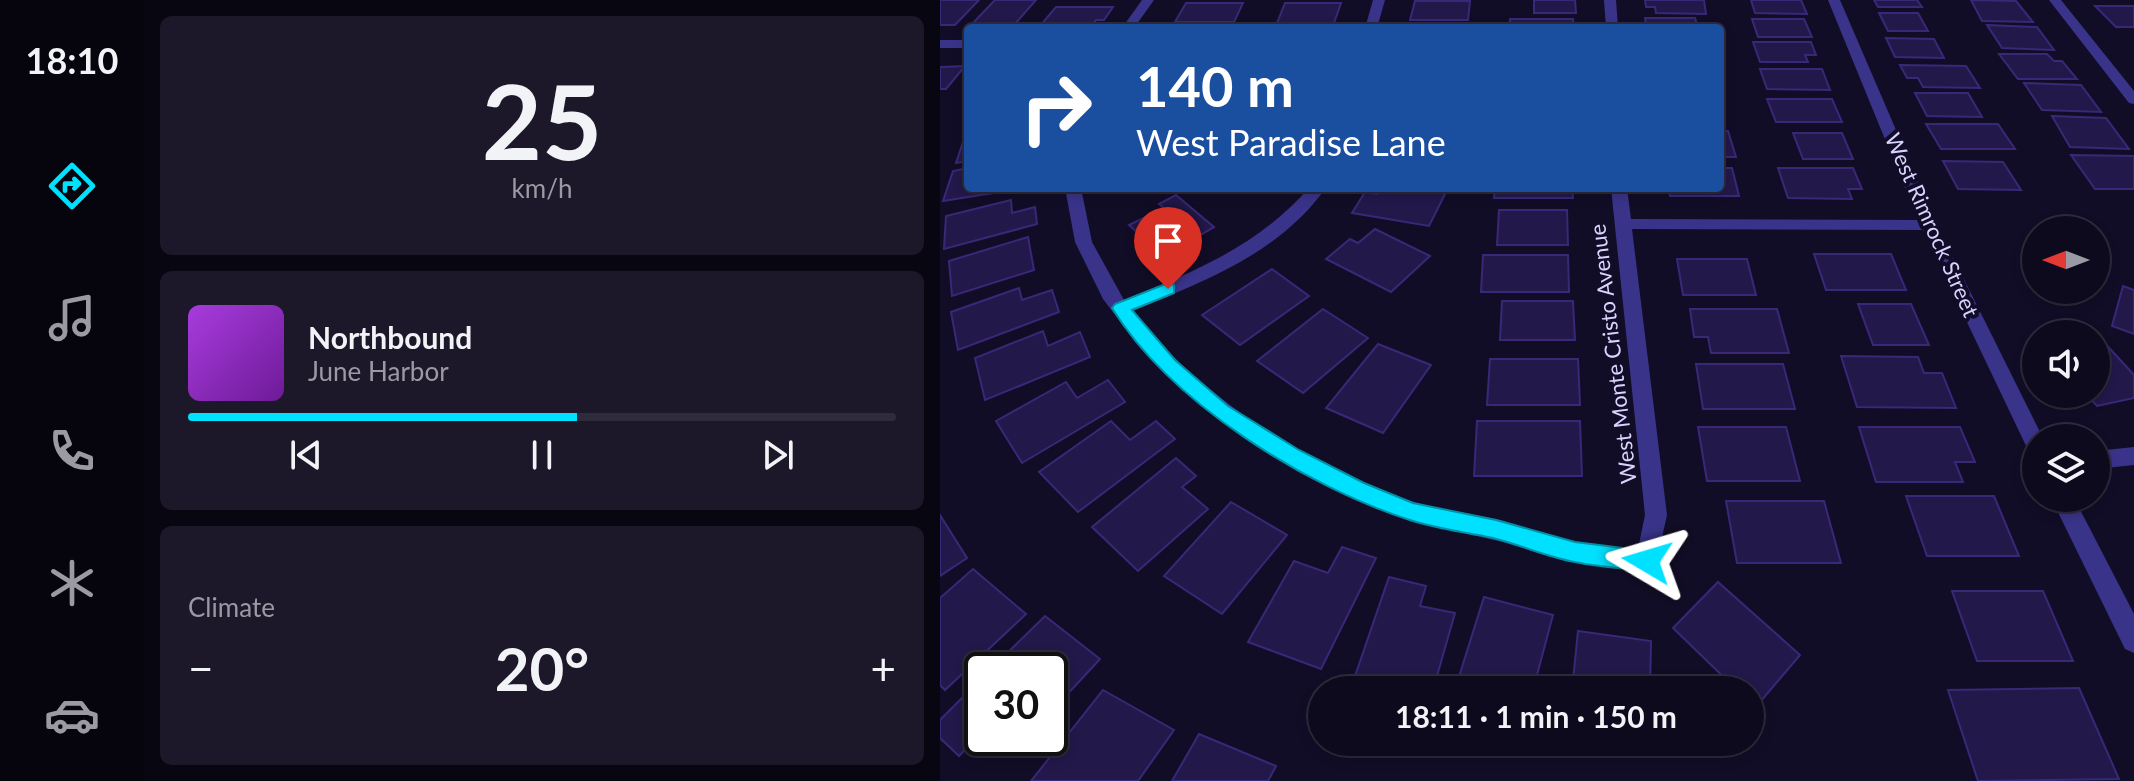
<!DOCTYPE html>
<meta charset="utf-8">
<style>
body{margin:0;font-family:Lato,sans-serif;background:#1c182a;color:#f1f3f6;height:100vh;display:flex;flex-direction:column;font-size:30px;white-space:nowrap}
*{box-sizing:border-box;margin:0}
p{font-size:26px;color:#9b9aa4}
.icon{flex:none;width:44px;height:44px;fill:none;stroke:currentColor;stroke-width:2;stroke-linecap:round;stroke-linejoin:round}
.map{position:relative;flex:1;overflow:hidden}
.drawer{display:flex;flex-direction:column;gap:16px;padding:16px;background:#080610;width:796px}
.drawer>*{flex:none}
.banner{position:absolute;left:24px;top:24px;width:760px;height:168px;border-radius:8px;box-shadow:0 4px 12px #0003,0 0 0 2px #2e2b3b;background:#1a4fa0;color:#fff;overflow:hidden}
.needle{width:52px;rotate:270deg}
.fabs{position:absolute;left:1082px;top:216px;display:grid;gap:16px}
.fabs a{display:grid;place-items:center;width:88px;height:88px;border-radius:50%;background:#0e0a1d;box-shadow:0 4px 12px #0003,0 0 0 2px #2e2b3b;font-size:40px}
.speed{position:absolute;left:24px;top:652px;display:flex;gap:16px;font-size:40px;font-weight:700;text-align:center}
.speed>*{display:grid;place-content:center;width:104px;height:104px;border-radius:50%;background:#0e0a1d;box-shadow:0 4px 12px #0003,0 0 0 2px #2e2b3b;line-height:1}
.speed .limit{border:4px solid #111;border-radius:12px;background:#fff;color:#111}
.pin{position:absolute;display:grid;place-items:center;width:68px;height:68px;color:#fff;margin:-82px -34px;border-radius:50% 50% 50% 0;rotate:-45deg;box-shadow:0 0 8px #0007}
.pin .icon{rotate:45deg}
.me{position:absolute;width:88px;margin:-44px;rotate:277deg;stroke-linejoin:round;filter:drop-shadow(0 0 6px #0008)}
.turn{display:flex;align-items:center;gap:28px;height:168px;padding:0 40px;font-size:36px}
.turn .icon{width:104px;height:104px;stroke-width:2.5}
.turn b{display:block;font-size:56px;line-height:68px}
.big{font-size:60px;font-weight:700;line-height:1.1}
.drawer .widget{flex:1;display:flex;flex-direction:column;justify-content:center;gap:12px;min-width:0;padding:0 28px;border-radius:12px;background:#1c182a}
.drawer .dial{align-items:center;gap:0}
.dial b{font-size:104px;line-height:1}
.song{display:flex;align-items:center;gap:24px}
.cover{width:96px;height:96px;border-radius:12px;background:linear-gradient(135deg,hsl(280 70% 55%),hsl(280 70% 35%))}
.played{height:8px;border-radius:4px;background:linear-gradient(90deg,#00e0ff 55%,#2e2b3b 55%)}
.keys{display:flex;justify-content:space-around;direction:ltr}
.heat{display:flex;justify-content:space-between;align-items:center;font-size:44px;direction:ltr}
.trip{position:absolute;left:368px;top:676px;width:456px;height:80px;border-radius:40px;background:#0e0a1d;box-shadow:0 4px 12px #0003,0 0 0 2px #2e2b3b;font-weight:700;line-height:80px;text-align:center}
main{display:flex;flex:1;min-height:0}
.tab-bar{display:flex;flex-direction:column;width:144px;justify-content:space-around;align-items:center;background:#06040c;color:#9b9aa4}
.tab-bar .icon{width:56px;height:56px}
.tab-bar .on{color:#00e0ff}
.tab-bar b{font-size:36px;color:#f1f3f6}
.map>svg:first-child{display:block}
.building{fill:#23184a;stroke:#392878;stroke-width:2}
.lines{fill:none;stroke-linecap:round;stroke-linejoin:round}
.street{fill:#39348a;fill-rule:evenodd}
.route{fill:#00e0ff;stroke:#0092a6;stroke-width:2}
.labels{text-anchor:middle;stroke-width:8;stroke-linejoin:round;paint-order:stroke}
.street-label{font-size:22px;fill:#d9d4ff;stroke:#120d27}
</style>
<main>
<nav class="tab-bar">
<b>18:10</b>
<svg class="icon on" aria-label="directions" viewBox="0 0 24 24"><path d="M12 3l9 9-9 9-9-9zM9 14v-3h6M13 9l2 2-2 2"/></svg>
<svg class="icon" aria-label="music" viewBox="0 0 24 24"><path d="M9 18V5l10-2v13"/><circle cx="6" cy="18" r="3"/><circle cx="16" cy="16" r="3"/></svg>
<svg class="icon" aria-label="phone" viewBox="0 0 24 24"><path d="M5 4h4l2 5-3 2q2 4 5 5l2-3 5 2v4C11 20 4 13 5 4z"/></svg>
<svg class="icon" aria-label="climate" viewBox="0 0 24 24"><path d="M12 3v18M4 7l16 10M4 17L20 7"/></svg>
<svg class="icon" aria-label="car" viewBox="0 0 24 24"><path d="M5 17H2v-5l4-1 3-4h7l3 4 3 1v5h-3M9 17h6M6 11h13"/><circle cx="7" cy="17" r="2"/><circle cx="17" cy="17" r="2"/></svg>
</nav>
<section class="drawer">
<div class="widget dial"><b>25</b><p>km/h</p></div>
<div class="widget">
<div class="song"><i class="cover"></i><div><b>Northbound</b><p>June Harbor</p></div></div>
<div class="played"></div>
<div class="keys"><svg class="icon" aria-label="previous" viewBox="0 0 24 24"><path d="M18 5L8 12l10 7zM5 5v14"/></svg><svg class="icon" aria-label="pause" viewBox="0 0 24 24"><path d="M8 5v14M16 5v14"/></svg><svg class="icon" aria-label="next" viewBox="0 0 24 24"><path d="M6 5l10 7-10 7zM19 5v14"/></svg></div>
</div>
<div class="widget"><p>Climate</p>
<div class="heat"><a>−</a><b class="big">20°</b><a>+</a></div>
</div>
</section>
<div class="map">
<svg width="1194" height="781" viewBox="0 0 1194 781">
<rect width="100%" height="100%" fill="#120d27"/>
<g class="building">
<polygon points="0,0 39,0 15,25 0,25"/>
<polygon points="55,0 96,0 74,25 31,25"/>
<polygon points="594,0 635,0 636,13 594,13"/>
<polygon points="705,0 764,0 766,14 716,13 715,7 706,7"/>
<polygon points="811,0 861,0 867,14 815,13"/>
<polygon points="934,0 977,0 982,7 938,7"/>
<polygon points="1031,0 1076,1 1093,22 1042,21"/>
<polygon points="475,1 530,1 528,20 470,20"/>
<polygon points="246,3 303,3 294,22 235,22"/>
<polygon points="345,3 401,3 394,23 337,23"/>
<polygon points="1155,6 1194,6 1194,27 1176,27"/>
<polygon points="116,7 173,7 164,20 156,20 151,27 99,27"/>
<polygon points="939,13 978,13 988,31 948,31"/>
<polygon points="705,18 755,18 758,28 707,28"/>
<polygon points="570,19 633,19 634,28 570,28"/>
<polygon points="812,19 864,19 872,37 818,37"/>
<polygon points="467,23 527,23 526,28 466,28"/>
<polygon points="1047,25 1097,27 1114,50 1062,48"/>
<polygon points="946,38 994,39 1004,58 955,57"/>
<polygon points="813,42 871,42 876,55 865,55 868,62 820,62"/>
<polygon points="1059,54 1107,54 1114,61 1122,61 1137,79 1078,79"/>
<polygon points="960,65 1026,66 1040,88 983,87 978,78 967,78"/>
<polygon points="25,66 6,89 0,89 0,67"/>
<polygon points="820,69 882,69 890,90 827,89"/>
<polygon points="1084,83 1141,85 1161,112 1102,110"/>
<polygon points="975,93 1028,93 1042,117 987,116"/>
<polygon points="827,99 892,99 902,122 836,122"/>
<polygon points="1112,116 1166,118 1189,149 1130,147"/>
<polygon points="986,124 1058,124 1075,149 1001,149"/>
<polygon points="780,131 788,131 796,157 780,157"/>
<polygon points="853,133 902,133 913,159 863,159"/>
<polygon points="25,136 28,136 28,161 16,163"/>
<polygon points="1131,155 1194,156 1194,189 1155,189"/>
<polygon points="1003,161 1063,162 1081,190 1018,189"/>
<polygon points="28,168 28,188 54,188 53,193 3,201 13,171"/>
<polygon points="780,168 792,168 799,196 730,196 728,188 780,188"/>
<polygon points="838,168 913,168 922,189 908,189 912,199 848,198"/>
<polygon points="441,188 481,188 506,192 489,226 412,213 425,192 437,194"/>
<polygon points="555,188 632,188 633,198 554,198"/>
<polygon points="236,195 274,227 243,245 233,236 213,247 189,225 224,208 219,204"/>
<polygon points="71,200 72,213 95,207 97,224 4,249 6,216"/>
<polygon points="559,210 627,210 628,245 557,245"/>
<polygon points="435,229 490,256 451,292 386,259 410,239 418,243"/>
<polygon points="88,237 94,270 12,296 9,261"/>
<polygon points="874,254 951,254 966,290 886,290"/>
<polygon points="543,255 628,255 629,292 541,292"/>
<polygon points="737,259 807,259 816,295 743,295"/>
<polygon points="332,269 369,296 300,345 262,315"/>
<polygon points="1183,286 1194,290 1194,334 1172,326"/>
<polygon points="79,288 82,300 112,290 119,312 18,350 11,312"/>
<polygon points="562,301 633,301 635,340 560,340"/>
<polygon points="918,304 971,304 989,345 933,345"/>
<polygon points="383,309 428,338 363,393 317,361"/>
<polygon points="750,309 837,309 849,353 771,353 768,337 754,337"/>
<polygon points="1151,328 1194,375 1194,398 1157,406 1146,394 1156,394 1156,334 1123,334"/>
<polygon points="103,331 108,346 140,332 150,357 45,400 35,358"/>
<polygon points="438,344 491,365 443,433 386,408"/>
<polygon points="901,356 978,357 984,373 1002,373 1016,408 917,407"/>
<polygon points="550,359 638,359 640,405 547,405"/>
<polygon points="756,364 843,364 855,409 763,409"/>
<polygon points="168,380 185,402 82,463 56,421 126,382 137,398"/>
<polygon points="171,421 190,440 216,421 235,439 138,512 99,472"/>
<polygon points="537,421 640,421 642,476 534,476"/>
<polygon points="758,427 846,427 860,481 767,481"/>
<polygon points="919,427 1020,427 1035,462 1015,462 1023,482 936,482"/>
<polygon points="236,458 256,476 242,487 268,509 198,571 152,527"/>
<polygon points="966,496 1054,496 1079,556 987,556"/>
<polygon points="786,501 884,501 901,563 797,563"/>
<polygon points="291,502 347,535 282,614 224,576"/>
<polygon points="0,515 27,558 0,576"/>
<polygon points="402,547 436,558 381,669 308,642 354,561 388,573"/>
<polygon points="33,569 86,614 5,690 0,685 0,598"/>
<polygon points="449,577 486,586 480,606 515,613 493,690 462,690 414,679"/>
<polygon points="778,582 860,655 815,708 810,703 810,690 797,690 733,628"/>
<polygon points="1012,591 1103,591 1133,661 1037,661"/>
<polygon points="544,597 613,615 593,690 540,690 517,683"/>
<polygon points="105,616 160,659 110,713 110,670 50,670"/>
<polygon points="638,631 711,641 710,690 632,690"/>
<polygon points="42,678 42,732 19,756 0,738 0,720"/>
<polygon points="1139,688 1179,779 1038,781 1008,690"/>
<polygon points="163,690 234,730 198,781 91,781"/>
<polygon points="259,734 336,766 328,781 232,781"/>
</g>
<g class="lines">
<g class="street">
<polygon points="202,0 214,0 194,28 182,28"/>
<polygon points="433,0 445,0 437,28 425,28"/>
<polygon points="664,0 676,0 678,28 666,28"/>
<path d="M888,0H900L997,225L1103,438H1096V455L1089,452L983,230L692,229L727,515L715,569L707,572L625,561L563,542L470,521L412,498L357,470L302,435L249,395L201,349L163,299L135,242L125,188H141L152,242L184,300C257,270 315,248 369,188H386C338,254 265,281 192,311C262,398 366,465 471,501C500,511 531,513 561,520C582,526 603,534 625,539C649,545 673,546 698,549L705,515L671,188H687L691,219L978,220Z"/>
<polygon points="1109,0 1121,0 1194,91 1194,104 1189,103"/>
<rect x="0" y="40" width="28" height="8"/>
<polygon points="1194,447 1194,465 1156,469 1156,451"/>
<polygon points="1111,498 1134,498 1194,614 1194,653 1185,649"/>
</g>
</g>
<path class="route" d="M228,283L234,285V293L192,310L235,360L288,406L359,450L424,483L473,503L556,520L635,542L707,551L715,554L718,561L715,568L707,571C683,568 658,567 635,562C607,557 581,545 553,538C526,532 497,529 470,520C366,487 230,402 172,308L175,304Z"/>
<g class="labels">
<g class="street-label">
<text transform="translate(992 225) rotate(66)" y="8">West Rimrock Street</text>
<text transform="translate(673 354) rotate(-97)" y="8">West Monte Cristo Avenue</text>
</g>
</g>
</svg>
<div class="fabs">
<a><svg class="needle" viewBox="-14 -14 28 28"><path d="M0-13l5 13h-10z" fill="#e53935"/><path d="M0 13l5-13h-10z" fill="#9b9aa4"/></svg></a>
<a><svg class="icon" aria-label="sound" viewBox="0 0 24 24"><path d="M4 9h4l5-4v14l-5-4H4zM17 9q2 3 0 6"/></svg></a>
<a><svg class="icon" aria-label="layers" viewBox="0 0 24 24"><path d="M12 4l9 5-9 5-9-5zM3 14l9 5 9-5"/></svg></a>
</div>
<div class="speed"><div class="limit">30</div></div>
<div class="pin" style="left:228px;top:289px;background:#d93025"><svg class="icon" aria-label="arrive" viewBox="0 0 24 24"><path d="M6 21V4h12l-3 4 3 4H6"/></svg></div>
<svg class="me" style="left:707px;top:561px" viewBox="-20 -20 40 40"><path d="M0-17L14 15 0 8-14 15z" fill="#00e0ff" stroke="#fff" stroke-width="4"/></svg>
<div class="trip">18:11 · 1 min · 150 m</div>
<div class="banner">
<div class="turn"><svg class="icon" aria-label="right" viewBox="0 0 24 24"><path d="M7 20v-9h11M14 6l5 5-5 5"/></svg><div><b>140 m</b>West Paradise Lane</div></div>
</div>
</div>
</main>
